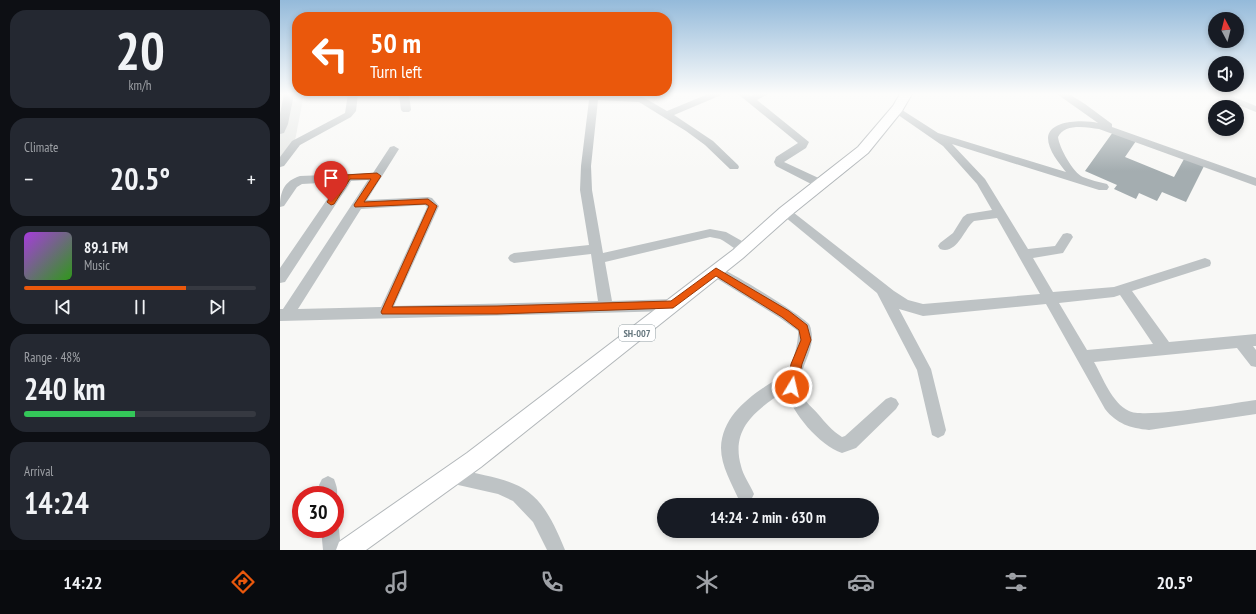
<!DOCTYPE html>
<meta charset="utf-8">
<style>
body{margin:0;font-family:"PT Sans Narrow",sans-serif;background:#242831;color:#f1f3f6;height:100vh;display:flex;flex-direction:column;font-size:15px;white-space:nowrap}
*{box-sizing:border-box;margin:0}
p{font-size:13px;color:#9ea1a6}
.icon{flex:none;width:22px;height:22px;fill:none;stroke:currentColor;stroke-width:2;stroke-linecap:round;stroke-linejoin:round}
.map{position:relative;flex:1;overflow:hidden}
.side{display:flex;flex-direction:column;gap:10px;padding:10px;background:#0d0f14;width:280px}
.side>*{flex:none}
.guide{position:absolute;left:12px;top:12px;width:380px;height:84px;border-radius:16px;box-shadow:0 2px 6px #0003;background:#ea580c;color:#fff;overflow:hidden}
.needle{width:26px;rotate:353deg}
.tools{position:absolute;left:928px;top:12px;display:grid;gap:8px}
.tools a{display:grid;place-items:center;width:36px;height:36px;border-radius:50%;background:#171b24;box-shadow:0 2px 6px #0003;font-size:20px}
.speed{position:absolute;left:12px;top:486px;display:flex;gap:8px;font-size:20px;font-weight:700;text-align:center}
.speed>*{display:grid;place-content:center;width:52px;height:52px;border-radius:50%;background:#171b24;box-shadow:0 2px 6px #0003;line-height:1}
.speed .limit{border:6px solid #d22;background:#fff;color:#111}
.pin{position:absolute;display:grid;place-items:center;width:34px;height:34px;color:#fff;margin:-41px -17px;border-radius:50% 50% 50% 0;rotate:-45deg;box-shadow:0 0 4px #0007}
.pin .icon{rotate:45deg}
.me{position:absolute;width:44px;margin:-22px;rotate:9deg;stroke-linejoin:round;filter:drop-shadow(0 0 3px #0008)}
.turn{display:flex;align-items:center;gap:14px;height:84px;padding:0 12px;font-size:18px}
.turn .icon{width:52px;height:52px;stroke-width:2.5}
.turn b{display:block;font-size:28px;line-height:34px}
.big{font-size:30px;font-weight:800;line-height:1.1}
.side .tile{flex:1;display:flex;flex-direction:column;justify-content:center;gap:6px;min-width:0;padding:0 14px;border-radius:16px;background:#242831}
.side .dial{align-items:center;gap:0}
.dial b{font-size:52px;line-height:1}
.song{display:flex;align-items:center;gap:12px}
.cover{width:48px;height:48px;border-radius:6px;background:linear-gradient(135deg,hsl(280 70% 55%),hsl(110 70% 35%))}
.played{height:4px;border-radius:2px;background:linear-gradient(90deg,#ea580c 70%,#363941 70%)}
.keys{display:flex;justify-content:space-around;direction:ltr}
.heat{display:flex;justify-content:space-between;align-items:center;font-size:22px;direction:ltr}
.charge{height:6px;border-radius:3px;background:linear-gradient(90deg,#34c759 48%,#363941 0)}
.trip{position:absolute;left:377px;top:498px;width:222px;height:40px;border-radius:20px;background:#171b24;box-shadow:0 2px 6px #0003;font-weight:800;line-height:40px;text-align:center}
.menu{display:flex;height:64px;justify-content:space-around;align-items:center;background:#090b0e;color:#9ea1a6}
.menu .icon{width:28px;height:28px}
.menu .active{color:#ea580c}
.menu b{font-size:18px;color:#f1f3f6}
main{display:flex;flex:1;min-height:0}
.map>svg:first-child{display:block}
.built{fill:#e6e8e6}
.building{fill:#a4adb0}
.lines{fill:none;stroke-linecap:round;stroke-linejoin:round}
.major-casing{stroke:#b2b7ba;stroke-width:2}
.minor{fill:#bec3c5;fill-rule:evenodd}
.major{fill:#fff;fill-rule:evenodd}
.route{fill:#ea580c;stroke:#983908}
.labels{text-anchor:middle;stroke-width:4;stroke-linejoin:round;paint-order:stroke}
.shield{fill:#fff;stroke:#94a0a5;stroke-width:1}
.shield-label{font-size:10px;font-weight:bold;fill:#66777e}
</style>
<main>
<section class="side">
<div class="tile dial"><b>20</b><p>km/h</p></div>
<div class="tile"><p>Climate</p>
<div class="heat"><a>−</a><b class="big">20.5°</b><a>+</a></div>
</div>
<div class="tile">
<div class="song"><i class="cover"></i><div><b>89.1 FM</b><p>Music</p></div></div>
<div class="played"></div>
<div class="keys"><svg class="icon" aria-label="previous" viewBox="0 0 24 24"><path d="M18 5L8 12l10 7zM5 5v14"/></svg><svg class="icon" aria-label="pause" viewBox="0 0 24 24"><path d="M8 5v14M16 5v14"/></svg><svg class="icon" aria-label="next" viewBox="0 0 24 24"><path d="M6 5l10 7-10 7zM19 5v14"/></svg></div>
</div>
<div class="tile"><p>Range · 48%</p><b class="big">240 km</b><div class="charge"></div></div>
<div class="tile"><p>Arrival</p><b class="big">14:24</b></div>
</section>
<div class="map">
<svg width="976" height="550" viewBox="0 0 976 550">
<rect width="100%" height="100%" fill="#f8f8f6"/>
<polygon class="built" points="0,94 24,94 13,151 0,168"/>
<polygon class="building" points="833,132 856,141 845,157 894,177 904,159 924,166 906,202 882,192 877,201 859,193 856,199 834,189 837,185 805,171"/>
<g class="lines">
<g class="major-casing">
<polygon id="major" points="620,94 632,94 622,111 588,153 510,216 463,258 201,467 86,550 56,550 59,542 187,453 453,250 500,208 578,147 613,106"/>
</g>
<g class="minor">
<polygon points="4,94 14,94 8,124 4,133 0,134 0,114"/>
<polygon points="68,94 78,94 76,111 71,117 20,145 4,166 0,167 0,157 12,141 65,113"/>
<polygon points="119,94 129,94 131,110 129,112 123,112 121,110"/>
<path d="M194,94H319L361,96L387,111L428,94H441L439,96L394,115L433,141L458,165L459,167L458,169H450L425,145L406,131L359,102L318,100L311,166L312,190L323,253L430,229L446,232L469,245L471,248L469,251C459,255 449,243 440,239C437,238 433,238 430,237L325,262L332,301L393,299L398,301L400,305L398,309L393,311L0,321V309H3L88,180L71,181L5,282L0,283V268L59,182L22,184L17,187L4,206L0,207C0,192 4,181 20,176L93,173L110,147L114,146L119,149L87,200L148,197L152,198L159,206L114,306L318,301L311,254L234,263L230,261L228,258L230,255L234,253L309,245L300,190L301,166L309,100L205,98L196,96ZM145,205L147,207L101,307L18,309L81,209Z"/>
<polygon points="458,94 469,94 471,96 475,94 488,94 477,100 529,142 526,148 504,162 545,181 547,184 545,187 537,187 496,166 494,162 496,157 518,143"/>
<path d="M777,94H789L805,104L832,124V127L976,178V186L819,129C807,127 784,123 778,137C779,147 793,173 803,177C810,180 819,182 827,184L829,187L827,190H819L672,144L705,179L748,249L775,246L783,234L787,233L791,234L793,237L783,253L753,258L773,292L834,287L925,258L930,260L931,263L930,266L852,291L889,342L976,334V346H973L976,350V367L971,366L957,348L814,362C823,378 832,403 849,411C864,419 954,403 976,400V414L869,430C850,428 837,424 825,409L766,304L643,316L619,309L651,369L666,430L664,435L658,438L652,435L637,370L597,293L499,212L501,209L505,208L509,209L614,291L628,300L643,304L760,294L717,218L694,221C684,229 677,255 660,249L658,246L660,243L673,233L683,217L687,214L712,210L697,184L663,146L611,110L613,108H619L658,133L786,172C779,163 768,150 768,138C769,119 806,120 818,123ZM840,295L873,344L807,350L779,303L834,297Z"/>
<polygon points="934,94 947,94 976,106 976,112 936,96"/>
<path d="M436,266C448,270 522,315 529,324C530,326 531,328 531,330C537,353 513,372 522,395C525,402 533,408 538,414C545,422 552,431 562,437L565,436L606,399L611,397L616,399L619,404L616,409L576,448L562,453C539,445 512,413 506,390C478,409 450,427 461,466C463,475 470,485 474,494L471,500L465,503L459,500C452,484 441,466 441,448C442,418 466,399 489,384C494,381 503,377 507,372C513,365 519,340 518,331L500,318L431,275L430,271L431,267Z"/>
<path d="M171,468C239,483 257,480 285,550H267L253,522L233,501L218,494L165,482L163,476L165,470Z"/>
<path d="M48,476L54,479C57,487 59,493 55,501V495H40L39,485L42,479Z"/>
<polygon points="55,522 59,529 61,550 43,550 41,529 55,529"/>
</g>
<use href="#major" class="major"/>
</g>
<linearGradient id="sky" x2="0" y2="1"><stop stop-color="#94bada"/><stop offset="0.55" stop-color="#fcfcfb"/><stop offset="1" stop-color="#fcfcfb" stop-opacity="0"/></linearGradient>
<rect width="976" height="171" fill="url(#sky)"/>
<polygon class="route" points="97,173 101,176 84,202 148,199 157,206 112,307 217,306 391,301 436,268 509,311 527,325 531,340 522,364 516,391 512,392 509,391 507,387 511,364 521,340 519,330 502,317 436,276 393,308 217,314 102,314 101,312 149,206 146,204 75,207 74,205 91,179 70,179 54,204 51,205 47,202 65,175"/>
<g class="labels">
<rect class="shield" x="339" y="325" width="36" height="16" rx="3"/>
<g class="shield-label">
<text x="357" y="337">SH-007</text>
</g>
</g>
</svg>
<div class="tools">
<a><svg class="needle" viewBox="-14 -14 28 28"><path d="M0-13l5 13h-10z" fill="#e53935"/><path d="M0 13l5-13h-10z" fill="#9ea1a6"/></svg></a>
<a><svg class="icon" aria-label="sound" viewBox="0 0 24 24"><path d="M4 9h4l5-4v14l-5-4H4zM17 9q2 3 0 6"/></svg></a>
<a><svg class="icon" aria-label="layers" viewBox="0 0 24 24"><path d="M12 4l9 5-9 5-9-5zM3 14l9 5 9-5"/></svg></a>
</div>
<div class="speed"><div class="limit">30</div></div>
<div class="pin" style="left:51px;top:202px;background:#d93025"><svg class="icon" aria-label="arrive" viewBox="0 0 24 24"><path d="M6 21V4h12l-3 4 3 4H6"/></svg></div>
<svg class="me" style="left:512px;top:387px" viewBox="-20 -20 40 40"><circle r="17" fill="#ea580c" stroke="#fff" stroke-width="3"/><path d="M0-11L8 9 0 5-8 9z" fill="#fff"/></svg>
<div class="trip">14:24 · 2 min · 630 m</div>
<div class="guide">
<div class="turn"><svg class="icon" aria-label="left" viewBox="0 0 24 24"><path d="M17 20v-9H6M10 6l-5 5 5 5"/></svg><div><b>50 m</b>Turn left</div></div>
</div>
</div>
</main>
<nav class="menu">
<b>14:22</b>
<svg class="icon active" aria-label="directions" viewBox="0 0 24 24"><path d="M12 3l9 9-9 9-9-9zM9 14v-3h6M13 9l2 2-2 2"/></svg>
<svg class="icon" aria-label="music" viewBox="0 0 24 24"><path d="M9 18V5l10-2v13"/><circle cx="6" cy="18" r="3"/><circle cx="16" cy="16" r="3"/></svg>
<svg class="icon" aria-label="phone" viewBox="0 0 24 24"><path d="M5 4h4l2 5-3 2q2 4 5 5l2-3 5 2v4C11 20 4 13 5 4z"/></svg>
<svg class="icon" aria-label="climate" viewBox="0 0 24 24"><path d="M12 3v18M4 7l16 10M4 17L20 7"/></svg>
<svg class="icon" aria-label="car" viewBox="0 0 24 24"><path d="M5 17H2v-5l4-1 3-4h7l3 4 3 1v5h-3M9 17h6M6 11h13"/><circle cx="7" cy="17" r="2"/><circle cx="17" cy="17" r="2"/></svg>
<svg class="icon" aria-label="filters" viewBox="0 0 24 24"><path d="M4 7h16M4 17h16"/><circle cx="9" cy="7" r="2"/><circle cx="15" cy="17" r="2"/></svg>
<b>20.5°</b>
</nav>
